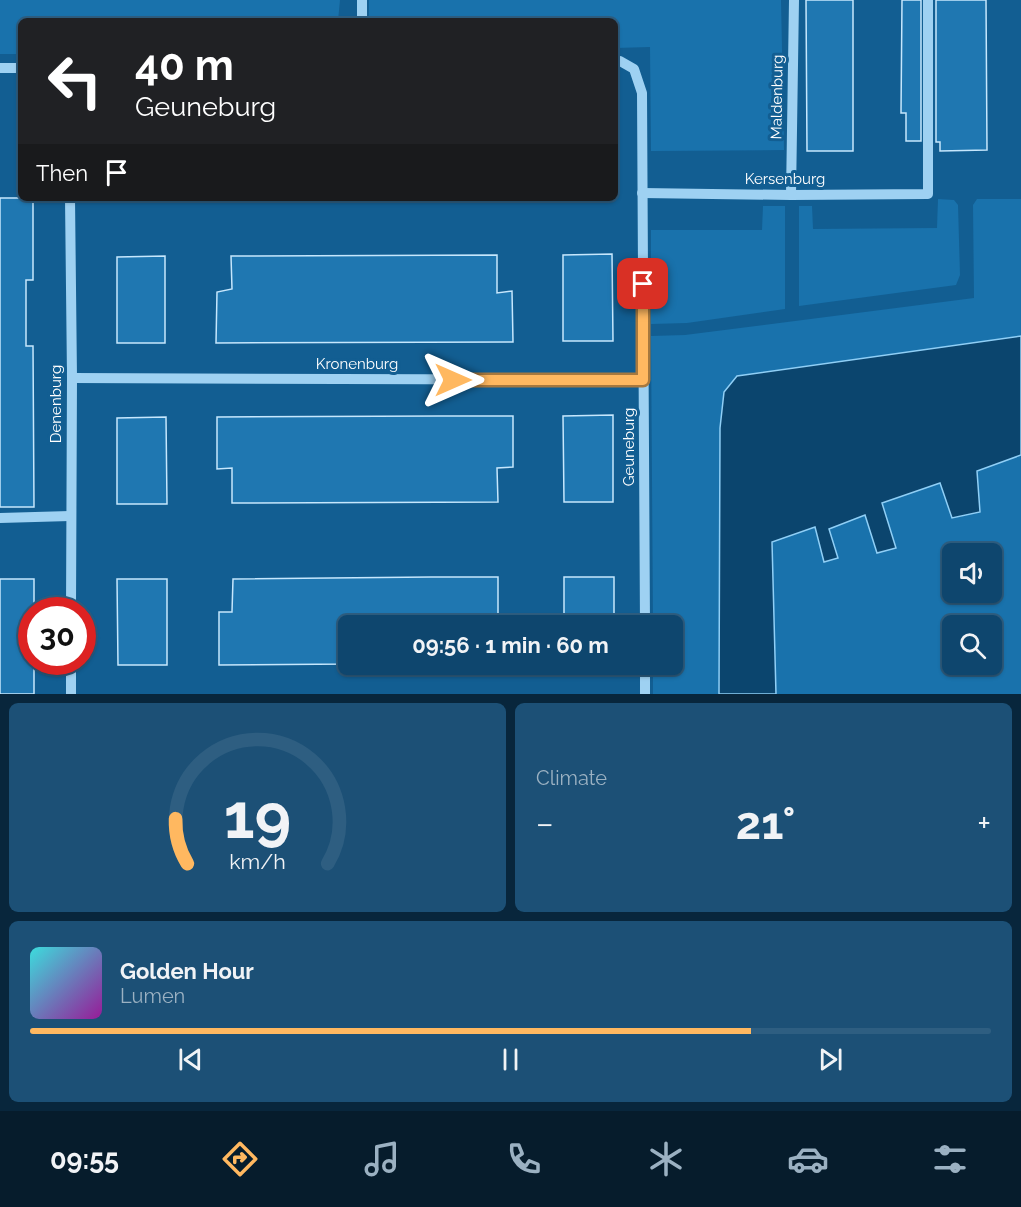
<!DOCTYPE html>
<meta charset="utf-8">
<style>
body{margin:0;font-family:Raleway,sans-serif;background:#1c5076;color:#f1f3f6;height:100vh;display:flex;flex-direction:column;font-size:22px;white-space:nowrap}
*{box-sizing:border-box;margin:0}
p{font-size:20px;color:#9bb1c2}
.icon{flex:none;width:33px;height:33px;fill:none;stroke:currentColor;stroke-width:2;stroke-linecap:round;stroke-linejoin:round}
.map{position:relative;height:694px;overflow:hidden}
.sheet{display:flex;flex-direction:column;gap:9px;padding:9px;background:#08263c;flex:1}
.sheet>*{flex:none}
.hud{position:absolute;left:18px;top:18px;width:600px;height:183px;border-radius:9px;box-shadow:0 2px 4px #0004,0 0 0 2px #2e5e81;background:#202124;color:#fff;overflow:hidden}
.tools{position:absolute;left:942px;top:543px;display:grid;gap:12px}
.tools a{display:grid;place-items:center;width:60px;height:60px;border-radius:9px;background:#0e466e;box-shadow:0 2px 4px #0004,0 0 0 2px #2e5e81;font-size:30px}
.speed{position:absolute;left:18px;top:597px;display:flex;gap:12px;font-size:30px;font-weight:700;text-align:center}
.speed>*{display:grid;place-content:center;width:78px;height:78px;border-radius:50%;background:#0e466e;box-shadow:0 2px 4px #0004,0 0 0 2px #2e5e81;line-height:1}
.speed .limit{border:9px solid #d22;background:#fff;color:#111}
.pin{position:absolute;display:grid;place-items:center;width:51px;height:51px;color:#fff;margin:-26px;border-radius:12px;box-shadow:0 3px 9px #0006}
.me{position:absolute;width:66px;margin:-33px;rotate:90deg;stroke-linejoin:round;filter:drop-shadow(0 0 4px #0008)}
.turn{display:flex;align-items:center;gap:21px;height:126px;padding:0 18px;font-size:27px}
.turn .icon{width:78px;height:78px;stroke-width:2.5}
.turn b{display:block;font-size:42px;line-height:51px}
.then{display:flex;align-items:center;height:57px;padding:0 18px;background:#0003;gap:12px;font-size:22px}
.big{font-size:45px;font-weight:700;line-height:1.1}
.sheet .widget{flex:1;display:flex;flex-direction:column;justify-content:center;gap:9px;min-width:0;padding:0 21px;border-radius:9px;background:#1c5076}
.sheet .dial{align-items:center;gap:0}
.dial svg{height:156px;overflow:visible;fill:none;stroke:#2e5e81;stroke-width:7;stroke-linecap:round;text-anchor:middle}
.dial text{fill:#f1f3f6;stroke:none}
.song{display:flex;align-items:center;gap:18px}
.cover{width:72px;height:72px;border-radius:9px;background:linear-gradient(135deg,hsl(180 70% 55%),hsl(300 70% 35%))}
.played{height:6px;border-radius:3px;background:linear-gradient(90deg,#ffb860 75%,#2e5e81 75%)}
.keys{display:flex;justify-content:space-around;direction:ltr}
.heat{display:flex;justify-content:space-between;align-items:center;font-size:33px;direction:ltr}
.sheet .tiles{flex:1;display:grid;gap:9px;grid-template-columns:1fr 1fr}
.widget:last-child{grid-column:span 2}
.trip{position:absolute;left:338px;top:615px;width:345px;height:60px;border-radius:9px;background:#0e466e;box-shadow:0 2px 4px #0004,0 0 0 2px #2e5e81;font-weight:700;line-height:60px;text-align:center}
.tabs{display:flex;height:96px;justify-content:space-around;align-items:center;background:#061c2c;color:#9bb1c2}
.tabs .icon{width:42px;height:42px}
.tabs .on{color:#ffb860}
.tabs b{font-size:27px;color:#f1f3f6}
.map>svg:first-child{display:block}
.green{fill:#1972ac;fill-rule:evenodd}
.water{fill:#0b456e;stroke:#90cff6;stroke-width:1.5}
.building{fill:#1f77b1;stroke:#c6e7fd;stroke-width:1.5}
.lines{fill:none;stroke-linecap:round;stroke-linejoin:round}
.minor{stroke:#9ed1f2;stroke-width:10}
.route-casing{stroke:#a6783e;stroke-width:15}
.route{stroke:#ffb860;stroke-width:10}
.labels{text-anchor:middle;stroke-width:6;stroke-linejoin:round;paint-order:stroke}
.street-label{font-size:15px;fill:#fff;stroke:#125e92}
</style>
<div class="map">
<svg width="1021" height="694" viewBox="0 0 1021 694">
<rect width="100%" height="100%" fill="#125e92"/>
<g class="green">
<polygon points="0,0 340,0 338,21 21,21 21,54 0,54"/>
<polygon points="369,0 781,0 784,150 651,151 650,47 615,48 615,21 369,21"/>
<polygon points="938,199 954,200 958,205 960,275 956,285 799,306 799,206 812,206 813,229 937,228"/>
<polygon points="977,199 1021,199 1021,336 737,376 724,392 720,429 719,694 653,694 653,665 672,664 672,626 653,625 651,336 685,335 974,298 973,205"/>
<polygon points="763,206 785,206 785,309 687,323 651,324 651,230 762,230"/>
<path d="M1021,455V694H776L772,542L815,527L824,562L838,558L829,529L865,515L877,553L896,548L881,503L940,483L980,511L976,471ZM952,554H992V592H952ZM952,626H992V664H952Z"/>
</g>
<polygon class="water" points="1021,336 1021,455 977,471 980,512 952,518 940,483 882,503 896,548 877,553 865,515 829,529 838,558 824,562 815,527 772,542 776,694 719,694 720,428 724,392 737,376"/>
<g class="building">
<polygon points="806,0 853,0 853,151 807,151"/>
<polygon points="902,0 921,0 921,141 906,141 906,113 901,113"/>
<polygon points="936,0 986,0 987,150 940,151 940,142 936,142"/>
<polygon points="0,198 33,198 33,280 26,280 26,346 33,346 34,507 0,507"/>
<polygon points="612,254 613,341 563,341 563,255"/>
<polygon points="497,255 497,293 512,291 513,342 216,343 217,292 232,289 231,256"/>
<polygon points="165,256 165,343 117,343 117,257"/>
<polygon points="613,415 613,502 564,502 563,416"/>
<polygon points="439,416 513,416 513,467 497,468 498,502 232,503 232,468 217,469 217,417"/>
<polygon points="166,417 167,504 117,504 117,418"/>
<polygon points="431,577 498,577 498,626 348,626 348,664 219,665 219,612 232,612 233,579"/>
<rect x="564" y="577" width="50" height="49"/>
<polygon points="0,579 34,579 34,610 32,610 32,662 34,662 34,694 0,694"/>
<polygon points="117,579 167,579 167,665 118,665"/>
</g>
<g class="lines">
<g class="minor">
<polyline points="362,0 362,21"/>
<polyline points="615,61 620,61 634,69 642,93 645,626"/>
<polyline points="0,68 21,68"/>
<polyline points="642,193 791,195 928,194 928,0"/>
<polyline points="791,195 794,0"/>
<polyline points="70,198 72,378 71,610"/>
<polyline points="72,378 643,380"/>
<polyline points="0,518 70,516"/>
<polyline points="71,662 71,694"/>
<polyline points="645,664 645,694"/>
</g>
</g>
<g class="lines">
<g class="route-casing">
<polyline id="route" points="453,380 643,380 643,284"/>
</g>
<use href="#route" class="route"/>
</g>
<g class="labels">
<g class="street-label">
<text transform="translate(777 97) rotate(-89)" y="5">Maldenburg</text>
<text x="785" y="184">Kersenburg</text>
<text x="357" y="369">Kronenburg</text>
<text transform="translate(56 404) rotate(-90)" y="5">Denenburg</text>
<text transform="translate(629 447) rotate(-90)" y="5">Geuneburg</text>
</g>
</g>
</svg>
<div class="tools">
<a><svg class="icon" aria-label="sound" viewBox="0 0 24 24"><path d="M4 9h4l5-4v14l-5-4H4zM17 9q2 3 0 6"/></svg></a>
<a><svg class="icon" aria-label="search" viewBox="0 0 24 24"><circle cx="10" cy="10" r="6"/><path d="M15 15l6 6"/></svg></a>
</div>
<div class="speed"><div class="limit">30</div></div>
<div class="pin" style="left:643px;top:284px;background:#d93025"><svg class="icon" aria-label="arrive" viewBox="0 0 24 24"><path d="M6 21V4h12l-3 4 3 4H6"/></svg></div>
<svg class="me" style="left:453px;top:380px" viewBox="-20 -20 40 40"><path d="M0-17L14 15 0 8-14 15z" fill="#ffb860" stroke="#fff" stroke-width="4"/></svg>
<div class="trip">09:56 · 1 min · 60 m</div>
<div class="hud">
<div class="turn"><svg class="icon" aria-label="left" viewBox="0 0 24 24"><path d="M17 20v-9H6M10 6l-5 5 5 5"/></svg><div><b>40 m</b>Geuneburg</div></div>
<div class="then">Then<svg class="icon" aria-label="arrive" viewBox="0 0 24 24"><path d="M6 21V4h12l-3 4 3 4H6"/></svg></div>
</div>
</div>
<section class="sheet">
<div class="tiles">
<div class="widget dial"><svg viewBox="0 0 100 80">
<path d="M14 69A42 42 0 1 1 86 69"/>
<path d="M14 69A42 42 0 0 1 8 46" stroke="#ffb860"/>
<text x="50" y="56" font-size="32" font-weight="700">19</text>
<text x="50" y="72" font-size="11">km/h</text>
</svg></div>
<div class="widget"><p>Climate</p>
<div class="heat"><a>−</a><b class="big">21°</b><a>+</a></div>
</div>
<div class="widget">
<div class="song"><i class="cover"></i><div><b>Golden Hour</b><p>Lumen</p></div></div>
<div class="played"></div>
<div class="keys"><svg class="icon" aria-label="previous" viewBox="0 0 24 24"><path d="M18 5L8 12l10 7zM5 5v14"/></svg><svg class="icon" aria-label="pause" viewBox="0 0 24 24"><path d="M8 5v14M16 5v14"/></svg><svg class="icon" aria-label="next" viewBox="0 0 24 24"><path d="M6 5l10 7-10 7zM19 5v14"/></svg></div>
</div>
</div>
</section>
<nav class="tabs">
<b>09:55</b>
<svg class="icon on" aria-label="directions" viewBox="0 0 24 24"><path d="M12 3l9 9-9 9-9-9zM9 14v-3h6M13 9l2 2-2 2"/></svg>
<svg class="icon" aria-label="music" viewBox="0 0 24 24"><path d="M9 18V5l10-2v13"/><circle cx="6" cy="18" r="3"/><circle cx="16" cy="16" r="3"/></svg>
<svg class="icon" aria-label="phone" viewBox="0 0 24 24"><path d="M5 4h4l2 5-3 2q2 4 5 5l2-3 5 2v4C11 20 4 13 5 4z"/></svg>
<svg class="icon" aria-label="climate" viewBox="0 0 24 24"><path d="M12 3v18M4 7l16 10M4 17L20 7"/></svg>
<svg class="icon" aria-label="car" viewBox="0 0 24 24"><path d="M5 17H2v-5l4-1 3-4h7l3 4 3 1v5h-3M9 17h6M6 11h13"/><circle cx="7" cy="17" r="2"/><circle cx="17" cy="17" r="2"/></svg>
<svg class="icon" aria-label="filters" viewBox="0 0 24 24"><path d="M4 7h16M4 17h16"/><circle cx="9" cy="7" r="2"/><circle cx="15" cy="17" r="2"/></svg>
</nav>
